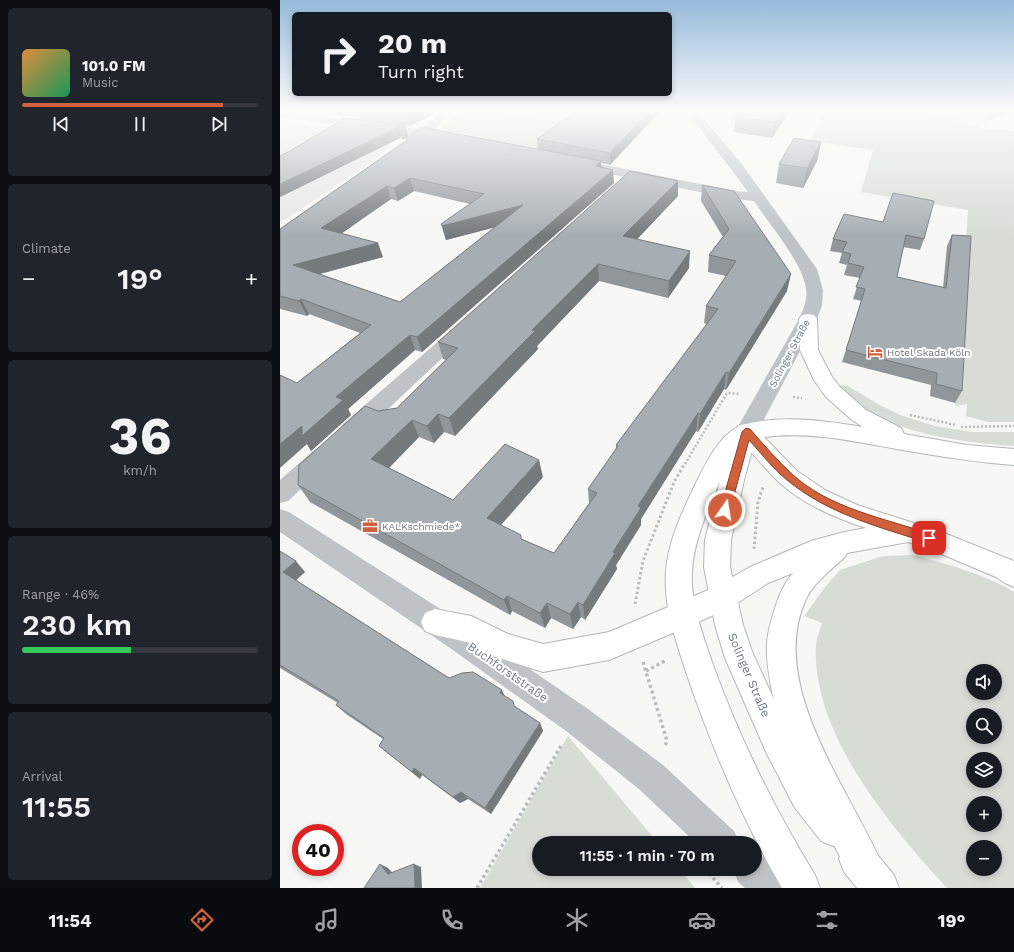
<!DOCTYPE html>
<meta charset="utf-8">
<style>
body{margin:0;font-family:"Work Sans",sans-serif;background:#20242c;color:#f1f3f6;height:100vh;display:flex;flex-direction:column;font-size:15px;white-space:nowrap}
*{box-sizing:border-box;margin:0}
p{font-size:13px;color:#9ea1a6}
.icon{flex:none;width:22px;height:22px;fill:none;stroke:currentColor;stroke-width:2;stroke-linecap:round;stroke-linejoin:round}
.map{position:relative;flex:1;overflow:hidden}
.drawer{display:flex;flex-direction:column;gap:8px;padding:8px;background:#0d0f14;width:280px}
.drawer>*{flex:none}
.top-card{position:absolute;left:12px;top:12px;width:380px;height:84px;border-radius:6px;box-shadow:0 2px 6px #0003;background:#171b24;color:#f1f3f6;overflow:hidden}
.fabs{position:absolute;left:686px;top:664px;display:grid;gap:8px}
.fabs a{display:grid;place-items:center;width:36px;height:36px;border-radius:50%;background:#171b24;box-shadow:0 2px 6px #0003;font-size:20px}
.speed{position:absolute;left:12px;top:824px;display:flex;gap:8px;font-size:20px;font-weight:700;text-align:center}
.speed>*{display:grid;place-content:center;width:52px;height:52px;border-radius:50%;background:#171b24;box-shadow:0 2px 6px #0003;line-height:1}
.speed .limit{border:6px solid #d22;background:#fff;color:#111}
.pin{position:absolute;display:grid;place-items:center;width:34px;height:34px;color:#fff;margin:-17px;border-radius:8px;box-shadow:0 2px 6px #0006}
.me{position:absolute;width:44px;margin:-22px;rotate:13deg;stroke-linejoin:round;filter:drop-shadow(0 0 3px #0008)}
.turn{display:flex;align-items:center;gap:14px;height:84px;padding:0 20px;font-size:18px}
.turn .icon{width:52px;height:52px;stroke-width:2.5}
.turn b{display:block;font-size:28px;line-height:34px}
.big{font-size:30px;font-weight:600;line-height:1.1}
.drawer .tile{flex:1;display:flex;flex-direction:column;justify-content:center;gap:6px;min-width:0;padding:0 14px;border-radius:6px;background:#20242c}
.drawer .dial{align-items:center;gap:0}
.dial b{font-size:52px;line-height:1}
.song{display:flex;align-items:center;gap:12px}
.cover{width:48px;height:48px;border-radius:6px;background:linear-gradient(135deg,hsl(30 70% 55%),hsl(150 70% 35%))}
.played{height:4px;border-radius:2px;background:linear-gradient(90deg,#d1613c 85%,#363941 85%)}
.keys{display:flex;justify-content:space-around;direction:ltr}
.heat{display:flex;justify-content:space-between;align-items:center;font-size:22px;direction:ltr}
.charge{height:6px;border-radius:3px;background:linear-gradient(90deg,#34c759 46%,#363941 0)}
.trip{position:absolute;left:252px;top:836px;width:230px;height:40px;border-radius:20px;background:#171b24;box-shadow:0 2px 6px #0003;font-weight:600;line-height:40px;text-align:center}
.menu{display:flex;height:64px;justify-content:space-around;align-items:center;background:#090b0e;color:#9ea1a6}
.menu .icon{width:28px;height:28px}
.menu .active{color:#d1613c}
.menu b{font-size:18px;color:#f1f3f6}
main{display:flex;flex:1;min-height:0}
.map>svg:first-child{display:block}
.built{fill:#e5e6e5}
.green{fill:#d7dcd5;fill-rule:evenodd}
.lines{fill:none;stroke-linecap:round;stroke-linejoin:round}
.secondary-casing{stroke:#b2b6bb;stroke-width:2}
.highway-casing{stroke:#b3b6b9;stroke-width:2}
.path-far2{stroke:#b9bcbe;stroke-width:2.5;stroke-dasharray:2 2;stroke-linecap:butt}
.path-far1{stroke:#b9bcbe;stroke-width:3;stroke-dasharray:2.5 2.5;stroke-linecap:butt}
.path{stroke:#b9bcbe;stroke-width:3.5;stroke-dasharray:3 3;stroke-linecap:butt}
.street{fill:#bfc3c6;fill-rule:evenodd}
.secondary{fill:#fff;fill-rule:evenodd}
.highway{fill:#fff;fill-rule:evenodd}
.wall{fill:#90969a;fill-rule:evenodd}
.shaded-wall{fill:#757a7d}
.building{fill:#a7aeb3;stroke:#757a7d;fill-rule:evenodd}
.route{fill:#d1613c;stroke:#883f27}
.labels{text-anchor:middle;stroke-width:4;stroke-linejoin:round;paint-order:stroke}
.poi-label{font-size:10px;fill:#6a7783;stroke:#fff;text-anchor:start}
.street-label{font-size:10px;fill:#6a7783;stroke:#fff}
.near-street-label{font-size:12px;fill:#6a7783;stroke:#fff}
</style>
<main>
<section class="drawer">
<div class="tile">
<div class="song"><i class="cover"></i><div><b>101.0 FM</b><p>Music</p></div></div>
<div class="played"></div>
<div class="keys"><svg class="icon" aria-label="previous" viewBox="0 0 24 24"><path d="M18 5L8 12l10 7zM5 5v14"/></svg><svg class="icon" aria-label="pause" viewBox="0 0 24 24"><path d="M8 5v14M16 5v14"/></svg><svg class="icon" aria-label="next" viewBox="0 0 24 24"><path d="M6 5l10 7-10 7zM19 5v14"/></svg></div>
</div>
<div class="tile"><p>Climate</p>
<div class="heat"><a>−</a><b class="big">19°</b><a>+</a></div>
</div>
<div class="tile dial"><b>36</b><p>km/h</p></div>
<div class="tile"><p>Range · 46%</p><b class="big">230 km</b><div class="charge"></div></div>
<div class="tile"><p>Arrival</p><b class="big">11:55</b></div>
</section>
<div class="map">
<svg width="734" height="888" viewBox="0 0 734 888">
<rect width="100%" height="100%" fill="#f7f7f5"/>
<g class="built">
<polygon points="639,112 725,112 698,128"/>
<polygon points="0,121 113,135 94,144 111,146 94,160 0,223"/>
</g>
<g class="green">
<polygon points="180,112 224,112 294,124 262,149 164,130 162,127"/>
<polygon points="545,112 640,112 698,128 734,131 734,422 708,422 686,416 687,404 675,406 688,210 581,192 593,150 531,141"/>
<path d="M558,385L568,386L600,405L620,415L655,426L692,432H734V446C689,443 628,435 588,412C577,405 567,395 558,385Z"/>
<path d="M633,555C662,562 709,576 734,592V888H667C610,826 531,733 536,644C537,637 540,630 542,623L524,616L546,586L560,570L603,556ZM693,671H715V693H693ZM693,715H715V737H693ZM693,759H715V781H693ZM693,803H715V825H693ZM693,847H715V869H693Z"/>
<polygon points="288,736 378,843 259,843 259,869 399,869 415,888 200,888"/>
</g>
<g class="lines">
<g class="secondary-casing">
<g id="secondary">
<path d="M465,424L474,426L477,432L464,480L451,540L450,567L463,625L473,654L509,732L539,784L565,817L570,829L565,841L553,846L541,841L515,808L487,754L445,658L435,625L424,567L425,540L440,481C428,509 414,540 412,571C410,603 423,635 433,665C460,739 494,808 535,875L540,888H502C463,821 433,750 408,678C397,644 383,607 386,571C388,541 403,510 416,483C427,461 440,432 465,424Z"/>
<polygon points="577,841 590,846 614,875 619,888 577,888 564,872 559,859 564,846"/>
</g>
</g>
<g class="highway-casing">
<path id="highway" d="M528,314L534,315L537,319L538,350L552,377L560,387L586,410L621,428L624,434L687,445L734,449V465C694,462 656,456 617,449C573,441 529,431 484,437L517,471L545,490L577,505L659,531L734,561V587L725,583L716,577L652,550L628,542L567,553L565,557C552,569 534,582 526,599C486,686 572,792 604,869L599,882L586,887L573,882C542,821 507,759 492,692C489,676 486,659 487,643C488,630 492,617 496,605C500,593 505,582 513,573L488,583L453,606L414,624L329,660L263,672L213,656L187,642L155,635L145,631L141,622L145,613L155,609L191,616L228,634L263,644L329,632L433,588L470,567L531,541L564,532L586,528C556,518 524,505 500,483C485,469 472,452 458,438L455,432L458,426C498,414 543,420 583,427L572,420L546,397L534,380L520,350L519,319L522,315Z"/>
</g>
<g class="path-far2">
<polyline points="513,397 522,398"/>
<polyline points="630,415 676,425"/>
<polyline points="681,427 734,426"/>
<polyline points="405,464 447,393 460,394"/>
</g>
<g class="path-far1">
<polyline points="474,549 478,502 483,487"/>
<polyline points="355,604 363,561 394,482 405,463"/>
</g>
<g class="path">
<polyline points="363,662 387,741 385,746"/>
<polyline points="366,671 387,660"/>
<polyline points="425,869 442,888"/>
<polyline points="197,888 281,746"/>
</g>
<g class="street">
<polygon points="0,112 141,129 162,112 174,112 152,131 169,135 171,137 169,139 165,141 145,137 136,143 132,142 130,139 134,135 0,117"/>
<path d="M407,112H418L461,163L537,269L543,290L542,306L537,319L474,438L466,440L458,438L455,432L519,319C523,310 528,299 526,289C523,263 489,224 474,201L455,199L305,169L301,168L299,165L301,162L305,161L455,191L468,192L451,169Z"/>
<polygon points="182,324 188,326 191,330 188,334 79,436 71,438 63,436 60,430 63,424 176,326"/>
<polygon points="41,449 49,451 52,457 49,463 8,501 0,503 0,480 33,451"/>
<polygon points="0,509 9,512 190,628 308,709 383,765 454,831 460,843 416,843 359,789 286,731 170,648 0,532"/>
<path d="M475,853C491,859 503,872 509,888H465L458,882L453,869H475Z"/>
</g>
<use href="#secondary" class="secondary"/>
<use href="#highway" class="highway"/>
</g>
<g class="wall">
<polygon points="34,112 154,112 145,119 130,126 107,123 125,126 128,136 123,140 122,137 0,197 0,156 80,120 79,117"/>
<path d="M295,112H379L330,165L321,163V167L334,183L142,352L135,350L68,409L71,415L31,451L27,444L17,383L80,333L29,314L27,316L0,309V229L127,140L126,138L258,149L257,139ZM134,191L190,204L161,224L166,240L216,227L120,302L40,274L103,257L61,233L111,199L118,201Z"/>
<polygon points="451,112 509,112 492,138 454,132 455,120 451,119"/>
<polygon points="681,112 725,112 711,120"/>
<polygon points="541,142 537,161 523,188 496,183 499,164"/>
<polygon points="422,185 507,291 446,390 444,389 418,432 416,431 361,519 361,525 336,565 337,569 305,620 301,617 293,629 271,618 265,628 232,611 230,615 30,502 18,485 98,411 117,408 166,360 163,359 158,342 398,196 357,239 409,268 388,298 319,281 257,346 258,349 175,436 164,432 154,443 139,437 109,468 173,500 263,477 221,525 242,539 274,553 309,503 308,489 336,449 336,445 427,324 424,323 426,306 446,276 428,272 429,255 443,237 421,201"/>
<polygon points="603,222 644,239 640,250 623,247 617,277 663,288 667,246 672,235 682,391 675,403 650,396 651,385 562,362 582,301 573,299 580,278 564,275 567,265 559,263 562,253 550,251 553,239"/>
<polygon points="0,551 25,572 16,580 169,678 225,697 236,707 260,723 263,731 211,814 188,799 180,803 142,775 140,779 99,746 103,739 66,714 56,705 58,703 0,668"/>
</g>
<g class="shaded-wall">
<polygon points="128,112 154,112 145,119 130,126 126,113"/>
<polygon points="369,112 379,112 330,165 330,153"/>
<polygon points="501,112 509,112 492,138 495,122"/>
<polygon points="715,112 725,112 711,120"/>
<polygon points="125,126 128,136 123,140 120,130"/>
<polygon points="119,127 122,137 0,197 0,184"/>
<polygon points="541,142 537,161 523,188 527,168"/>
<polygon points="321,161 322,174 316,166"/>
<polygon points="333,170 334,183 142,352 137,337"/>
<polygon points="130,178 134,191 118,201 114,188"/>
<polygon points="398,181 398,196 344,253 343,236"/>
<polygon points="107,186 111,199 48,243 41,228"/>
<polygon points="243,205 246,219 166,240 162,226"/>
<polygon points="98,243 103,257 20,279 13,265"/>
<polygon points="410,251 409,268 388,298 389,281"/>
<polygon points="318,264 319,281 257,346 258,349 175,436 169,418 252,330"/>
<polygon points="511,274 507,291 446,390 449,373"/>
<polygon points="21,299 29,314 27,316 19,301"/>
<polygon points="130,335 135,350 68,409 71,415 31,451 27,444 0,468 0,444"/>
<polygon points="446,372 444,389 418,432 420,414"/>
<polygon points="418,413 416,431 361,519 361,525 336,565 337,569 305,620 303,605 333,552 358,506"/>
<polygon points="158,414 164,432 154,443 147,426"/>
<polygon points="132,420 139,437 100,477 91,459"/>
<polygon points="259,460 263,477 213,534 207,518"/>
<polygon points="16,561 25,572 13,583 3,572"/>
<polygon points="227,596 232,611 230,615 224,600"/>
<polygon points="298,602 301,617 293,629 290,614"/>
<polygon points="267,603 271,618 265,628 260,613"/>
<polygon points="222,690 226,699 220,693"/>
<polygon points="260,723 263,731 211,814 205,808"/>
<polygon points="134,768 142,775 140,779 132,772"/>
<polygon points="181,792 188,799 180,803 173,797"/>
<polygon points="100,864 108,868 116,877 108,874"/>
<polygon points="134,864 141,867 142,888 135,888"/>
</g>
<g class="building">
<polygon points="295,112 369,112 330,153 257,139"/>
<polygon points="459,112 501,112 495,122 455,117"/>
<polygon points="65,118 125,126 120,130 119,127 0,184 0,156 10,151"/>
<path d="M141,127L321,161L316,166L333,170L137,337L130,335L56,397L63,400L22,436V426L0,444V375L17,383L91,325L21,299L19,301L0,296V229L127,140L126,138ZM130,178L204,194L161,224L162,226L243,205L120,302L13,265L98,243L41,228L107,186L114,188Z"/>
<polygon points="514,138 541,142 527,168 499,164"/>
<polygon points="350,171 398,181 343,236 410,251 389,281 318,264 252,330 255,331 169,418 158,414 147,426 132,420 91,459 173,500 225,444 259,460 207,518 241,535 241,539 274,553 317,493 308,489 338,446 336,445 438,309 426,306 456,261 429,255 449,229 422,185 454,191 511,274 449,373 446,372 420,414 418,413 358,506 361,508 333,552 335,553 303,605 298,602 290,614 267,603 260,613 227,596 224,600 18,485 19,465 85,406 98,411 117,408 178,348 158,342"/>
<polygon points="613,193 654,201 644,239 626,235 617,277 666,288 672,235 691,236 682,391 656,384 657,373 566,350 585,289 576,287 584,267 568,263 571,254 562,252 567,242 553,239 564,214 603,222"/>
<polygon points="0,551 16,561 3,572 169,678 182,673 193,672 222,690 220,693 233,701 234,706 260,723 205,808 181,792 173,797 134,768 132,772 99,746 104,738 56,705 59,701 0,665"/>
<polygon points="100,864 108,874 134,864 135,888 84,888"/>
</g>
<linearGradient id="sky" x2="0" y2="1"><stop stop-color="#95bada"/><stop offset="0.47" stop-color="#fbfbfa"/><stop offset="1" stop-color="#fbfbfa" stop-opacity="0"/></linearGradient>
<rect width="734" height="236" fill="url(#sky)"/>
<path class="route" d="M466,428L470,429C483,444 497,460 512,474C550,509 605,518 653,535L654,538L653,542L649,543C599,527 548,514 507,480C493,469 481,453 469,440L450,510L449,513H442L440,510L462,432Z"/>
<defs>
<g id="hotel-bare" transform="scale(1.2)"><path d="M-6-4.5h1.5V1H6V5H4.5V3h-9V5H-6ZM-4 0a1.8 1.8 0 1 1 3.6 0ZM.5 0V-2.5h3Q6-2.5 6 0Z" fill="#d1613c" stroke="#fff" stroke-width="2.5" paint-order="stroke"/></g>
<g id="office-bare" transform="scale(1.2)"><path d="M-6-3h4V-5.5h4V-3h4V5H-6ZM-1-4.5V-3h2v-1.5ZM-6 0V1H6V0Z" fill="#d1613c" stroke="#fff" stroke-width="2.5" paint-order="stroke"/></g>
</defs>
<g fill-rule="evenodd">
<use href="#hotel-bare" x="595" y="352"/>
<use href="#office-bare" x="90" y="526"/>
</g>
<g class="labels">
<g class="poi-label">
<text x="607" y="356">Hotel Skada Köln</text>
<text x="102" y="530">KALKschmiede*</text>
</g>
<g class="street-label">
<text transform="translate(509 353) rotate(-62)" y="4">Solinger Straße</text>
</g>
<g class="near-street-label">
<text transform="translate(228 672) rotate(35)" y="4">Buchforststraße</text>
<text transform="translate(469 675) rotate(67)" y="4">Solinger Straße</text>
</g>
</g>
</svg>
<div class="fabs">
<a><svg class="icon" aria-label="sound" viewBox="0 0 24 24"><path d="M4 9h4l5-4v14l-5-4H4zM17 9q2 3 0 6"/></svg></a>
<a><svg class="icon" aria-label="search" viewBox="0 0 24 24"><circle cx="10" cy="10" r="6"/><path d="M15 15l6 6"/></svg></a>
<a><svg class="icon" aria-label="layers" viewBox="0 0 24 24"><path d="M12 4l9 5-9 5-9-5zM3 14l9 5 9-5"/></svg></a>
<a>+</a>
<a>−</a>
</div>
<div class="speed"><div class="limit">40</div></div>
<div class="pin" style="left:649px;top:538px;background:#d93025"><svg class="icon" aria-label="arrive" viewBox="0 0 24 24"><path d="M6 21V4h12l-3 4 3 4H6"/></svg></div>
<svg class="me" style="left:445px;top:510px" viewBox="-20 -20 40 40"><circle r="17" fill="#d1613c" stroke="#fff" stroke-width="3"/><path d="M0-11L8 9 0 5-8 9z" fill="#fff"/></svg>
<div class="trip">11:55 · 1 min · 70 m</div>
<div class="top-card">
<div class="turn"><svg class="icon" aria-label="right" viewBox="0 0 24 24"><path d="M7 20v-9h11M14 6l5 5-5 5"/></svg><div><b>20 m</b>Turn right</div></div>
</div>
</div>
</main>
<nav class="menu">
<b>11:54</b>
<svg class="icon active" aria-label="directions" viewBox="0 0 24 24"><path d="M12 3l9 9-9 9-9-9zM9 14v-3h6M13 9l2 2-2 2"/></svg>
<svg class="icon" aria-label="music" viewBox="0 0 24 24"><path d="M9 18V5l10-2v13"/><circle cx="6" cy="18" r="3"/><circle cx="16" cy="16" r="3"/></svg>
<svg class="icon" aria-label="phone" viewBox="0 0 24 24"><path d="M5 4h4l2 5-3 2q2 4 5 5l2-3 5 2v4C11 20 4 13 5 4z"/></svg>
<svg class="icon" aria-label="climate" viewBox="0 0 24 24"><path d="M12 3v18M4 7l16 10M4 17L20 7"/></svg>
<svg class="icon" aria-label="car" viewBox="0 0 24 24"><path d="M5 17H2v-5l4-1 3-4h7l3 4 3 1v5h-3M9 17h6M6 11h13"/><circle cx="7" cy="17" r="2"/><circle cx="17" cy="17" r="2"/></svg>
<svg class="icon" aria-label="filters" viewBox="0 0 24 24"><path d="M4 7h16M4 17h16"/><circle cx="9" cy="7" r="2"/><circle cx="15" cy="17" r="2"/></svg>
<b>19°</b>
</nav>
